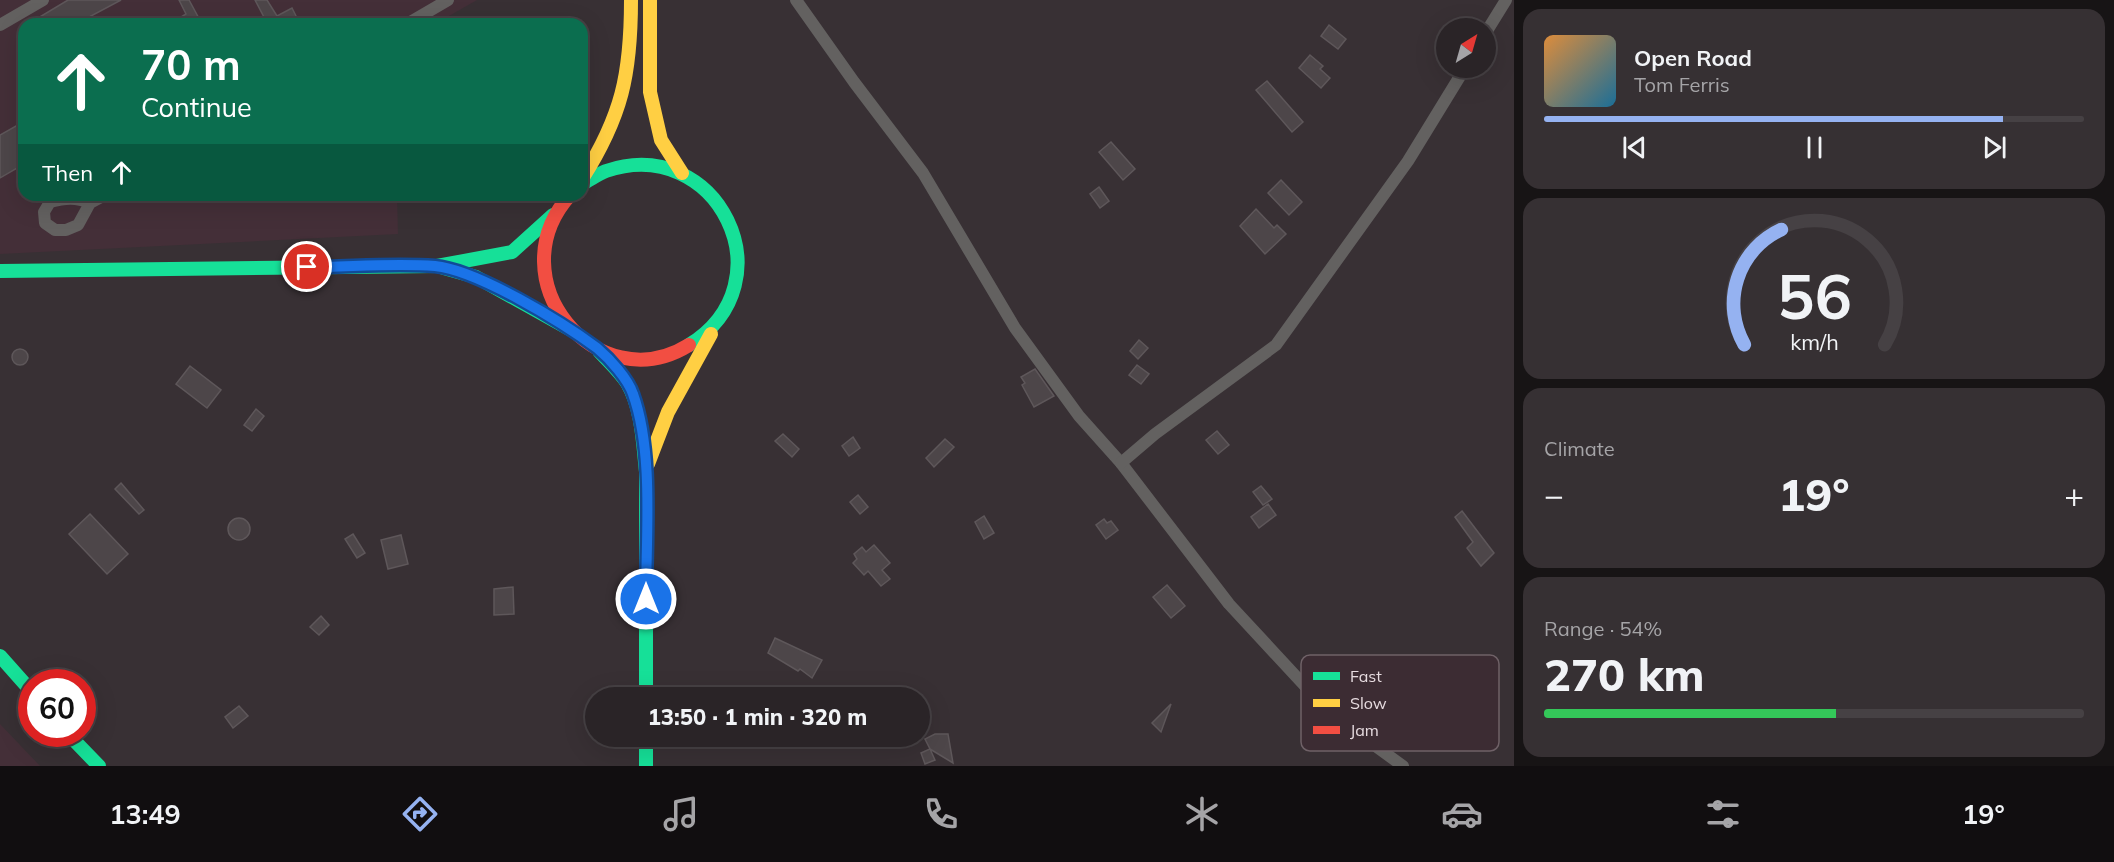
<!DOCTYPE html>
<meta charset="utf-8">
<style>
body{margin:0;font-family:Mulish,sans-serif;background:#363033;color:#f1f3f6;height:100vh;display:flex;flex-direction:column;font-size:22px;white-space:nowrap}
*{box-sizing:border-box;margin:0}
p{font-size:20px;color:#a5a4a7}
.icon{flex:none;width:33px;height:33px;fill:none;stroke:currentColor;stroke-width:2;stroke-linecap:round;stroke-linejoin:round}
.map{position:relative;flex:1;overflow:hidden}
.sheet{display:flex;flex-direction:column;gap:9px;padding:9px;background:#171415;width:600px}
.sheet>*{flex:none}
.top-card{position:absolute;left:18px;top:18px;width:570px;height:183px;border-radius:18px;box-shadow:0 6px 24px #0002,0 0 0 2px #464144;background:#0b6e4f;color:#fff;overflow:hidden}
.needle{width:39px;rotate:37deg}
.tools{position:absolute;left:1436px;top:18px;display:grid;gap:12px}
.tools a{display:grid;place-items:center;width:60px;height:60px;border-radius:50%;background:#2a2427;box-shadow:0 6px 24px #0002,0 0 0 2px #464144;font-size:30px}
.speed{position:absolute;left:18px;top:669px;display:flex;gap:12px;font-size:30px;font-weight:700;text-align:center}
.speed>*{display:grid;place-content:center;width:78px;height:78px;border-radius:50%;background:#2a2427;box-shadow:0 6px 24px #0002,0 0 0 2px #464144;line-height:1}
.speed .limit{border:9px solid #d22;background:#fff;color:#111}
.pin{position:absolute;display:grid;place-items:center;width:51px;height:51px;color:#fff;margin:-26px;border:3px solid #fff;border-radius:50%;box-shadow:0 2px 6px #0007}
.me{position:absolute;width:66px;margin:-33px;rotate:0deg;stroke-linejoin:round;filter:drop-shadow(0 0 4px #0008)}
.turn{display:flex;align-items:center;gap:21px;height:126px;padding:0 24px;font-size:27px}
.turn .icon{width:78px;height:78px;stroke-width:2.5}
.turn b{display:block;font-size:42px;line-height:51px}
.then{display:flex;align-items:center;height:57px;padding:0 24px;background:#0003;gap:12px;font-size:22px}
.big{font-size:45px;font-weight:800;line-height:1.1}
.sheet .tile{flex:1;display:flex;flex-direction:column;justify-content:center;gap:9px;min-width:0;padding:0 21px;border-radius:18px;background:#363033}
.sheet .dial{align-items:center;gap:0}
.dial svg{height:156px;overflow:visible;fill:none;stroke:#464144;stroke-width:7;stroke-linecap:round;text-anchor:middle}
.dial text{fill:#f1f3f6;stroke:none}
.song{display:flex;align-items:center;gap:18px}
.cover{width:72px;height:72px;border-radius:9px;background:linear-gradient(135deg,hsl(30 70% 55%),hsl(200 70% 35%))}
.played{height:6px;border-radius:3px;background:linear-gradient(90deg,#95b2f1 85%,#464144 85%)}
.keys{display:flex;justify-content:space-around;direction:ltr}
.heat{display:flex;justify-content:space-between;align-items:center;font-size:33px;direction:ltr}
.charge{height:9px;border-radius:4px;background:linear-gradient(90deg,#34c759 54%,#464144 0)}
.trip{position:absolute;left:585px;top:687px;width:345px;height:60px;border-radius:30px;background:#2a2427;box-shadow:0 6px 24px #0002,0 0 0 2px #464144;font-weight:800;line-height:60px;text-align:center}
.menu{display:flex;height:96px;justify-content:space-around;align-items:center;background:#110e10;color:#a5a4a7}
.menu .icon{width:42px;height:42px}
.menu .current{color:#95b2f1}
.menu b{font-size:27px;color:#f1f3f6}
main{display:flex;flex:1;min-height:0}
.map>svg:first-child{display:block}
.built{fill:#442f38}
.building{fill:#4d4649;stroke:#5e575a;stroke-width:1.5}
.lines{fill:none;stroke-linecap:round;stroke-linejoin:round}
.street{stroke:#636160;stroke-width:12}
.fast{stroke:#16e098;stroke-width:14}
.slow{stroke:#ffcf43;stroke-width:14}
.jam{stroke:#f24e42;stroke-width:14}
.route-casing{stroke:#114b97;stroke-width:15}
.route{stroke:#1a73e8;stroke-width:10}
.key{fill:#3c2c33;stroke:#6f6167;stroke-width:1.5}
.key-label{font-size:16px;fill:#e7dce0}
</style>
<main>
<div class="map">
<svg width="1514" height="766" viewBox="0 0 1514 766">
<rect width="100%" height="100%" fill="#383034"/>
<g class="built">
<polygon points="0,0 477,0 435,24 24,24 24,195 397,195 398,234 0,254"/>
<polygon points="0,724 40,766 0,766"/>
</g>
<g class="building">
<polygon points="68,0 121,0 76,24 28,24"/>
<polygon points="179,0 189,0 202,24 170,24 186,14"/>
<polygon points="255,0 267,0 277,16 292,8 300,24 260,24 266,21"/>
<polygon points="1329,25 1346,39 1338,49 1321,36"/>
<polygon points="1310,55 1323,66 1320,69 1330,78 1321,88 1299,68"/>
<polygon points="1267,81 1303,122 1292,132 1256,90"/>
<polygon points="16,126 24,126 24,164 0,178 0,135"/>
<polygon points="1111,142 1135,169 1123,180 1099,152"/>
<polygon points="1281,180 1302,202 1289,215 1268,193"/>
<polygon points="1099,187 1109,201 1100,208 1090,194"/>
<polygon points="1256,209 1274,228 1277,225 1286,234 1265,254 1240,226"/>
<polygon points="1139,340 1148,348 1138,359 1130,351"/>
<circle cx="20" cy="357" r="8"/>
<polygon points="1137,365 1149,374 1141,384 1129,375"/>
<polygon points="190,366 221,390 207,408 176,384"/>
<polygon points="1035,369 1054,396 1034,407 1022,385 1025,383 1021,377"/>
<polygon points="256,409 264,416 252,431 244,425"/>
<polygon points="1217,431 1229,445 1218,454 1206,440"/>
<polygon points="783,434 799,449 792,457 775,441"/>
<polygon points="853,437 860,448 849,456 842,446"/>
<polygon points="945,439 954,447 934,467 926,458"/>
<polygon points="121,483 144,510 139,514 115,489"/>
<polygon points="1261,486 1272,499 1263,505 1253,492"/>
<polygon points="858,495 868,507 860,514 850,502"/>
<polygon points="1268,504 1276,515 1259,528 1251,517"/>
<polygon points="1462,511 1494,553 1481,566 1467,548 1473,542 1455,517"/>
<polygon points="90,514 128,554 107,574 69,534"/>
<polygon points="984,516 994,533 984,539 975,522"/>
<circle cx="239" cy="529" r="11"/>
<polygon points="1104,519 1107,523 1111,521 1118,530 1106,539 1096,525"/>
<polygon points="353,534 365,553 357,558 345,539"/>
<polygon points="401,535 408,564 388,569 381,540"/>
<polygon points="874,545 890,563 882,570 890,579 881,586 868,571 864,575 853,563 857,559 854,554 862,547 866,552"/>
<polygon points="1167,585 1185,606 1171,618 1153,597"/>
<polygon points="513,587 514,614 494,615 494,589"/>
<polygon points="321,616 329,625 319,635 310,627"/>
<polygon points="775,638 822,660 812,678 800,669 798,671 768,653"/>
<polygon points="1171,704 1161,732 1152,723"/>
<polygon points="239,706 248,716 233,728 225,717"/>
<polygon points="935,734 948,734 953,763 930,749 935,760 925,764 921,753 930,749 925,739"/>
</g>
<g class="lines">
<g class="street">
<polyline points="796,0 854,82 923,173 1015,328 1079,416 1121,463 1229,604 1330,713 1403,766"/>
<polyline points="407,24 448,0"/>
<polyline points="0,25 43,0"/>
<polyline points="1485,34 1506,0"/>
<path d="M90,203C76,197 65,198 50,202L44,212L45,223L55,230H66L78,225L90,203L105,195"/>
<polyline points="1121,463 1155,434 1276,345 1408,161 1465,68"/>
</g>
<g class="fast">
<path d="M582,184C590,180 598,174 606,171C717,133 791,282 689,345"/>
<polyline points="444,268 476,277 571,330"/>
<polyline points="0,271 437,266 512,252 553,215"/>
<path d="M599,351C608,361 620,372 627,383C642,408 643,444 646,472V698"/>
<polyline points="0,656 32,692"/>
<polyline points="68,734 99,766"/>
<polyline points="646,736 646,766"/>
</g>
<g class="slow">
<polyline points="650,0 650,92 661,140 682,173"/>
<path d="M582,179C622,116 631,74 631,0"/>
<polyline points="648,464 668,412 711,334"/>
</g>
<path class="jam" d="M570,195C495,279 597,402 689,345"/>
</g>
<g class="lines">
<g class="route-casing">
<path id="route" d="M307,267C349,267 393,263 435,266C477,270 562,322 597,348C610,359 628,379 633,394C654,452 646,537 646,599"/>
</g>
<use href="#route" class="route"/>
</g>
<rect x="1301" y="655" width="198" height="96" rx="9" class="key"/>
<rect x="1313" y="672" width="27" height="8" fill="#16e098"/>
<rect x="1313" y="699" width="27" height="8" fill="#ffcf43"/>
<rect x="1313" y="726" width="27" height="8" fill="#f24e42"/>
<g class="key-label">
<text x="1350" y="682">Fast</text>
<text x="1350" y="709">Slow</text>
<text x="1350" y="736">Jam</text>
</g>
</svg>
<div class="tools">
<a><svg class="needle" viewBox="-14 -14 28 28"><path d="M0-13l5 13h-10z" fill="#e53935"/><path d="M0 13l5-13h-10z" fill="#a5a4a7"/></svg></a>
</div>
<div class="speed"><div class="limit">60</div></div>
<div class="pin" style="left:307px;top:267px;background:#d93025"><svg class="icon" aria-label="arrive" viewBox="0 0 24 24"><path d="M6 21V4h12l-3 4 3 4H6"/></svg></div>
<svg class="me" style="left:646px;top:599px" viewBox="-20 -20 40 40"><circle r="17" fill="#1a73e8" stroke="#fff" stroke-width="3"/><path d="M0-11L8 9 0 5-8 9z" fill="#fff"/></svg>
<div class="trip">13:50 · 1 min · 320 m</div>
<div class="top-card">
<div class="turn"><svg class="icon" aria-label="ahead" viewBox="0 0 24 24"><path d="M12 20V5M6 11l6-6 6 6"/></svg><div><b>70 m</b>Continue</div></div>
<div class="then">Then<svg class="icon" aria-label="ahead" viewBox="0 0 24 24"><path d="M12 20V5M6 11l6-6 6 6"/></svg></div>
</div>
</div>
<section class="sheet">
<div class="tile">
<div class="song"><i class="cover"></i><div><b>Open Road</b><p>Tom Ferris</p></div></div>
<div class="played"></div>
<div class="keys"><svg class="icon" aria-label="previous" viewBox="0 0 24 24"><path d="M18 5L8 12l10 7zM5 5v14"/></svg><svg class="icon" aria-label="pause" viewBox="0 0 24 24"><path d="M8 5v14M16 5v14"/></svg><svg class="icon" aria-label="next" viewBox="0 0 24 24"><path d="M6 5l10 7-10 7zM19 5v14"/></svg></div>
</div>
<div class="tile dial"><svg viewBox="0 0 100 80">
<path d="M14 69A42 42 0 1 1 86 69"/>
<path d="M14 69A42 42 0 0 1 33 10" stroke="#95b2f1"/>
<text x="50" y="56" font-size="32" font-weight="700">56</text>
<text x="50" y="72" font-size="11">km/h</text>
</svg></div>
<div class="tile"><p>Climate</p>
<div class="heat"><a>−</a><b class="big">19°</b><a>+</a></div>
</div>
<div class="tile"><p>Range · 54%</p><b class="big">270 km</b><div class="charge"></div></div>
</section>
</main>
<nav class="menu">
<b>13:49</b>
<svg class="icon current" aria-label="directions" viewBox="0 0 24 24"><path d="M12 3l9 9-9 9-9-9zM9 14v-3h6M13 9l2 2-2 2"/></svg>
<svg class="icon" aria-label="music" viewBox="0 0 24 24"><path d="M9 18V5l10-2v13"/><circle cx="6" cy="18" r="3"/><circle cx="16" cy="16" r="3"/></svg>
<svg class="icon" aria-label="phone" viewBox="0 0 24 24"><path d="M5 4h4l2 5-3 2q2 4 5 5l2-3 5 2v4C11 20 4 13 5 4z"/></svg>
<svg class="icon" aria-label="climate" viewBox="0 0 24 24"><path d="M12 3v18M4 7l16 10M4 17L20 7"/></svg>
<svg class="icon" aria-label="car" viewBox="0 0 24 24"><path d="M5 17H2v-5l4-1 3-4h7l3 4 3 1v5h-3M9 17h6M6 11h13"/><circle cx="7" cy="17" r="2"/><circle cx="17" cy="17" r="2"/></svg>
<svg class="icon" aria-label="filters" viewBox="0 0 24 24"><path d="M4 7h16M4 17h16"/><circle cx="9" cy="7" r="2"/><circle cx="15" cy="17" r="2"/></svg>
<b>19°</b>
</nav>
